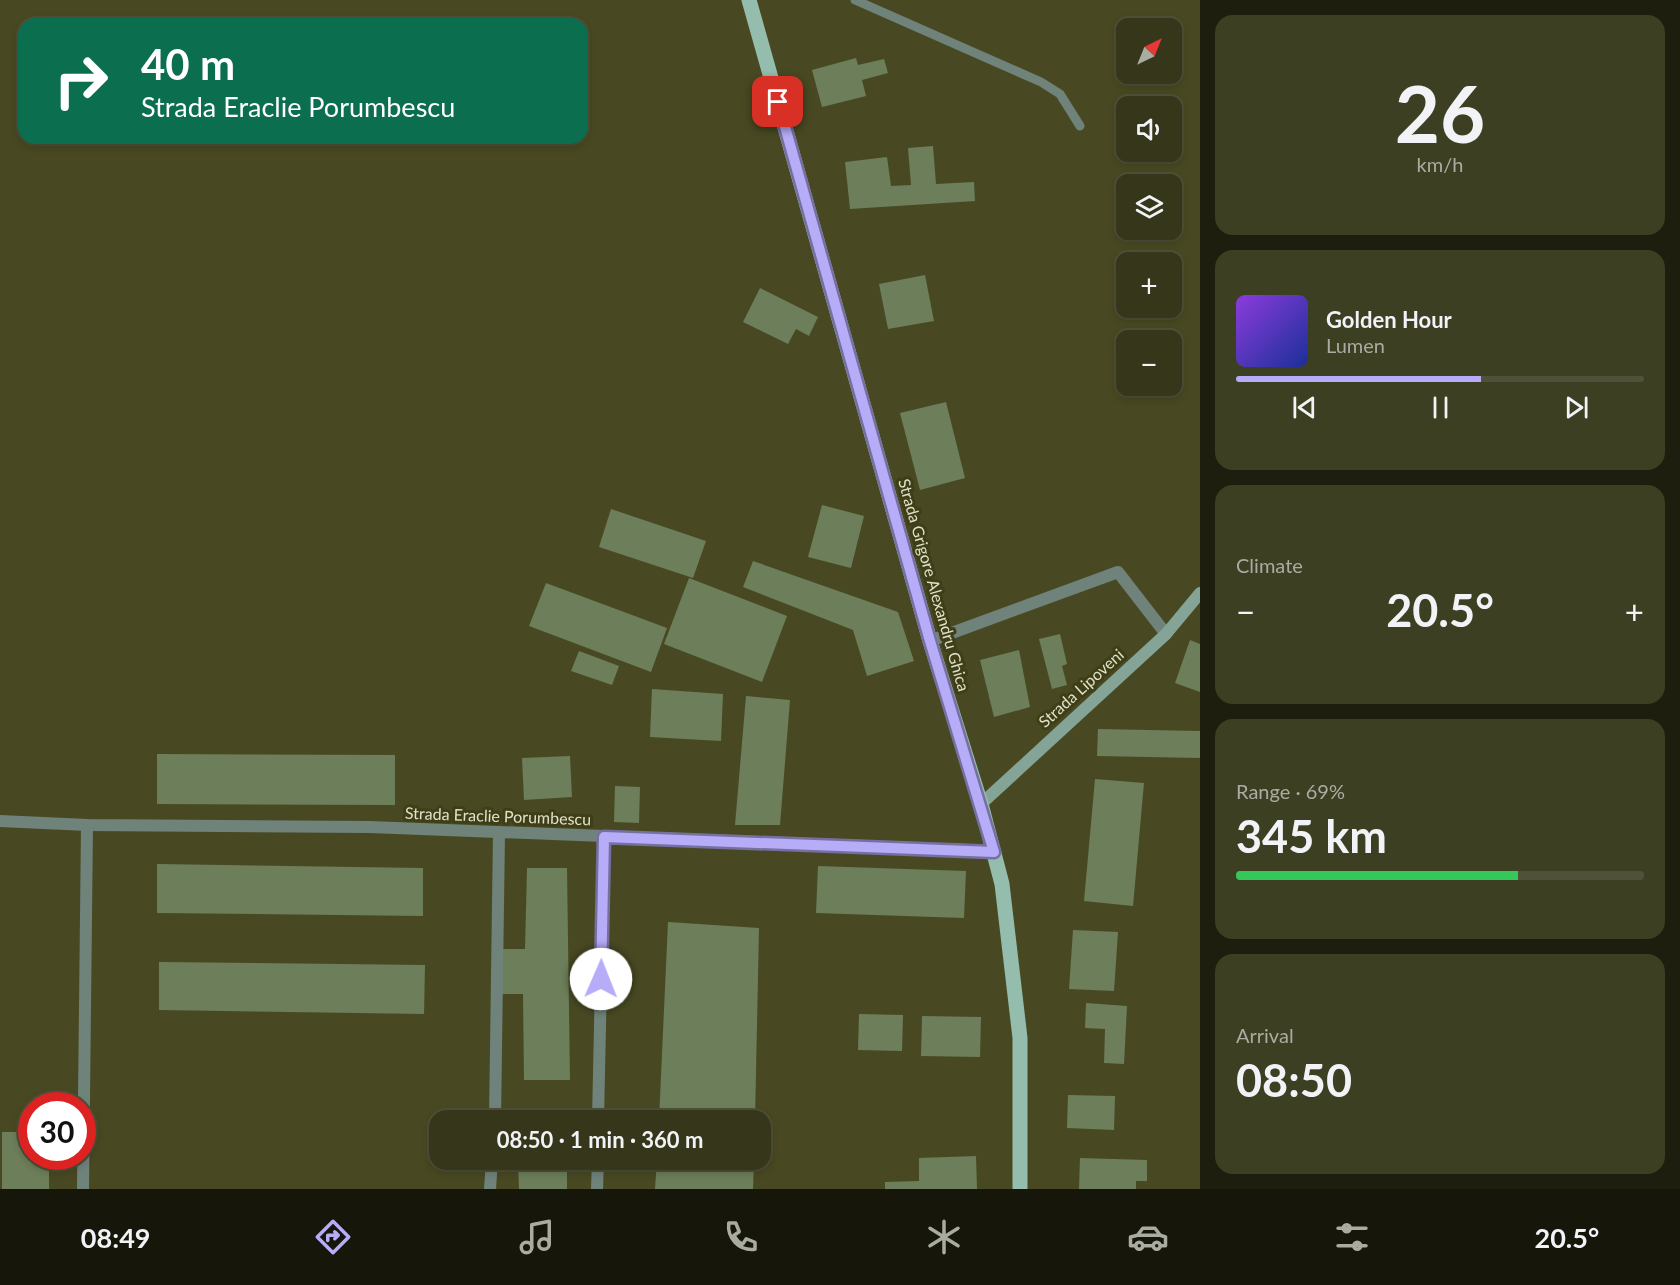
<!DOCTYPE html>
<meta charset="utf-8">
<style>
body{margin:0;font-family:Lato,sans-serif;background:#3d3f23;color:#f1f3f6;height:100vh;display:flex;flex-direction:column;font-size:22px;white-space:nowrap}
*{box-sizing:border-box;margin:0}
p{font-size:20px;color:#aaaca2}
.icon{flex:none;width:33px;height:33px;fill:none;stroke:currentColor;stroke-width:2;stroke-linecap:round;stroke-linejoin:round}
.map{position:relative;flex:1;overflow:hidden}
.drawer{display:flex;flex-direction:column;gap:15px;padding:15px;background:#1e1e0e;width:480px}
.drawer>*{flex:none}
.guide{position:absolute;left:18px;top:18px;width:570px;height:126px;border-radius:18px;box-shadow:0 3px 9px #0003,0 0 0 2px #505139;background:#0b6e4f;color:#fff;overflow:hidden}
.needle{width:39px;rotate:43deg}
.controls{position:absolute;left:1116px;top:18px;display:grid;gap:12px}
.controls a{display:grid;place-items:center;width:66px;height:66px;border-radius:12px;background:#36371a;box-shadow:0 3px 9px #0003,0 0 0 2px #505139;font-size:30px}
.speed{position:absolute;left:18px;top:1092px;display:flex;gap:12px;font-size:30px;font-weight:700;text-align:center}
.speed>*{display:grid;place-content:center;width:78px;height:78px;border-radius:50%;background:#36371a;box-shadow:0 3px 9px #0003,0 0 0 2px #505139;line-height:1}
.speed .limit{border:9px solid #d22;background:#fff;color:#111}
.pin{position:absolute;display:grid;place-items:center;width:51px;height:51px;color:#fff;margin:-26px;border-radius:12px;box-shadow:0 3px 9px #0006}
.me{position:absolute;width:66px;margin:-33px;rotate:1deg;stroke-linejoin:round;filter:drop-shadow(0 0 4px #0008)}
.turn{display:flex;align-items:center;gap:21px;height:126px;padding:0 24px;font-size:27px}
.turn .icon{width:78px;height:78px;stroke-width:2.5}
.turn b{display:block;font-size:42px;line-height:51px}
.big{font-size:45px;font-weight:700;line-height:1.1}
.drawer .card{flex:1;display:flex;flex-direction:column;justify-content:center;gap:9px;min-width:0;padding:0 21px;border-radius:18px;background:#3d3f23}
.drawer .dial{align-items:center;gap:0}
.dial b{font-size:78px;line-height:1}
.song{display:flex;align-items:center;gap:18px}
.cover{width:72px;height:72px;border-radius:9px;background:linear-gradient(135deg,hsl(270 70% 55%),hsl(230 70% 35%))}
.played{height:6px;border-radius:3px;background:linear-gradient(90deg,#b6acf8 60%,#505139 60%)}
.keys{display:flex;justify-content:space-around;direction:ltr}
.heat{display:flex;justify-content:space-between;align-items:center;font-size:33px;direction:ltr}
.charge{height:9px;border-radius:4px;background:linear-gradient(90deg,#34c759 69%,#505139 0)}
.trip{position:absolute;left:429px;top:1110px;width:342px;height:60px;border-radius:18px;background:#36371a;box-shadow:0 3px 9px #0003,0 0 0 2px #505139;font-weight:700;line-height:60px;text-align:center}
.tab-bar{display:flex;height:96px;justify-content:space-around;align-items:center;background:#16160a;color:#aaaca2}
.tab-bar .icon{width:42px;height:42px}
.tab-bar .active{color:#b6acf8}
.tab-bar b{font-size:27px;color:#f1f3f6}
main{display:flex;flex:1;min-height:0}
.map>svg:first-child{display:block}
.building{fill:#6c7e5a}
.lines{fill:none;stroke-linecap:round;stroke-linejoin:round}
.lane{stroke:#6f837b;stroke-width:9}
.street{stroke:#6f837b;stroke-width:12}
.secondary{stroke:#84a497;stroke-width:12}
.primary{stroke:#94bdad;stroke-width:15}
.route-casing{stroke:#7670a1;stroke-width:15}
.route{stroke:#b6acf8;stroke-width:10}
.labels{text-anchor:middle;stroke-width:6;stroke-linejoin:round;paint-order:stroke}
.street-label{font-size:16px;fill:#e0e1cb;stroke:#3e3e17}
</style>
<main>
<div class="map">
<svg width="1200" height="1189" viewBox="0 0 1200 1189">
<rect width="100%" height="100%" fill="#484922"/>
<g class="building">
<polygon points="856,58 858,65 884,59 888,73 862,80 866,96 822,107 812,70"/>
<polygon points="933,146 936,184 974,182 975,201 850,209 845,162 887,157 891,186 911,185 908,148"/>
<polygon points="925,275 934,321 888,329 879,284"/>
<polygon points="760,288 818,317 809,336 796,329 788,344 743,322"/>
<polygon points="946,402 965,478 920,490 900,413"/>
<polygon points="822,505 864,516 851,568 808,557"/>
<polygon points="611,509 706,541 693,578 599,547"/>
<polygon points="753,561 898,612 914,661 867,676 853,630 743,587"/>
<polygon points="689,578 787,616 762,682 664,644"/>
<polygon points="546,583 667,628 651,672 529,626"/>
<polygon points="1060,634 1067,664 1062,666 1067,685 1052,689 1039,639"/>
<polygon points="1190,640 1200,644 1200,692 1175,683"/>
<polygon points="1019,650 1030,707 994,717 980,660"/>
<polygon points="579,651 619,666 612,685 571,671"/>
<polygon points="652,689 723,694 721,741 650,737"/>
<polygon points="746,696 790,700 780,825 735,825"/>
<polygon points="1098,729 1200,731 1200,758 1097,756"/>
<polygon points="157,754 395,755 395,805 157,804"/>
<polygon points="570,756 572,797 524,800 522,758"/>
<polygon points="1095,779 1144,783 1133,906 1084,901"/>
<polygon points="615,786 640,787 639,823 614,822"/>
<polygon points="157,864 423,868 423,916 157,913"/>
<polygon points="818,866 966,871 964,918 816,913"/>
<polygon points="527,868 567,868 570,1080 524,1080 523,994 501,994 500,949 525,949"/>
<polygon points="668,922 759,928 755,1120 659,1120"/>
<polygon points="1073,930 1118,932 1114,991 1069,989"/>
<polygon points="159,962 425,965 424,1014 159,1010"/>
<polygon points="1086,1003 1127,1006 1124,1064 1104,1063 1105,1029 1085,1028"/>
<polygon points="859,1014 903,1015 902,1051 858,1050"/>
<polygon points="922,1016 981,1017 980,1057 921,1056"/>
<polygon points="1068,1095 1115,1096 1114,1130 1067,1128"/>
<polygon points="2,1132 32,1132 32,1156 49,1156 49,1189 2,1189"/>
<polygon points="976,1156 977,1189 885,1189 885,1182 919,1181 919,1158"/>
<polygon points="1080,1158 1147,1160 1147,1181 1136,1181 1136,1189 1079,1189"/>
<polygon points="518,1160 567,1160 567,1189 519,1189"/>
<polygon points="657,1160 754,1160 753,1189 655,1189"/>
</g>
<g class="lines">
<polyline class="lane" points="855,0 1041,82 1060,94 1080,126"/>
<g class="street">
<polyline points="930,641 1118,572 1166,634"/>
<polyline points="0,821 87,825 370,827 994,851"/>
<polyline points="495,1120 499,833"/>
<polyline points="598,1120 604,837"/>
<polyline points="83,1189 87,825"/>
<polyline points="490,1189 492,1160"/>
<polyline points="597,1189 598,1160"/>
</g>
<polyline class="secondary" points="981,804 1166,634 1200,593"/>
<polyline class="primary" points="749,0 930,641 981,804 1002,884 1020,1038 1020,1189"/>
</g>
<g class="lines">
<g class="route-casing">
<polyline id="route" points="601,979 604,837 994,852 930,641 778,102"/>
</g>
<use href="#route" class="route"/>
</g>
<g class="labels">
<g class="street-label">
<text transform="translate(934 585) rotate(74)" y="6">Strada Grigore Alexandru Ghica</text>
<text transform="translate(1081 688) rotate(-42)" y="6">Strada Lipoveni</text>
<text transform="translate(498 816) rotate(2)" y="6">Strada Eraclie Porumbescu</text>
</g>
</g>
</svg>
<div class="controls">
<a><svg class="needle" viewBox="-14 -14 28 28"><path d="M0-13l5 13h-10z" fill="#e53935"/><path d="M0 13l5-13h-10z" fill="#aaaca2"/></svg></a>
<a><svg class="icon" aria-label="sound" viewBox="0 0 24 24"><path d="M4 9h4l5-4v14l-5-4H4zM17 9q2 3 0 6"/></svg></a>
<a><svg class="icon" aria-label="layers" viewBox="0 0 24 24"><path d="M12 4l9 5-9 5-9-5zM3 14l9 5 9-5"/></svg></a>
<a>+</a>
<a>−</a>
</div>
<div class="speed"><div class="limit">30</div></div>
<div class="pin" style="left:778px;top:102px;background:#d93025"><svg class="icon" aria-label="arrive" viewBox="0 0 24 24"><path d="M6 21V4h12l-3 4 3 4H6"/></svg></div>
<svg class="me" style="left:601px;top:979px" viewBox="-20 -20 40 40"><circle r="19" fill="#fff"/><path d="M0-13L10 11 0 6-10 11z" fill="#b6acf8"/></svg>
<div class="trip">08:50 · 1 min · 360 m</div>
<div class="guide">
<div class="turn"><svg class="icon" aria-label="right" viewBox="0 0 24 24"><path d="M7 20v-9h11M14 6l5 5-5 5"/></svg><div><b>40 m</b>Strada Eraclie Porumbescu</div></div>
</div>
</div>
<section class="drawer">
<div class="card dial"><b>26</b><p>km/h</p></div>
<div class="card">
<div class="song"><i class="cover"></i><div><b>Golden Hour</b><p>Lumen</p></div></div>
<div class="played"></div>
<div class="keys"><svg class="icon" aria-label="previous" viewBox="0 0 24 24"><path d="M18 5L8 12l10 7zM5 5v14"/></svg><svg class="icon" aria-label="pause" viewBox="0 0 24 24"><path d="M8 5v14M16 5v14"/></svg><svg class="icon" aria-label="next" viewBox="0 0 24 24"><path d="M6 5l10 7-10 7zM19 5v14"/></svg></div>
</div>
<div class="card"><p>Climate</p>
<div class="heat"><a>−</a><b class="big">20.5°</b><a>+</a></div>
</div>
<div class="card"><p>Range · 69%</p><b class="big">345 km</b><div class="charge"></div></div>
<div class="card"><p>Arrival</p><b class="big">08:50</b></div>
</section>
</main>
<nav class="tab-bar">
<b>08:49</b>
<svg class="icon active" aria-label="directions" viewBox="0 0 24 24"><path d="M12 3l9 9-9 9-9-9zM9 14v-3h6M13 9l2 2-2 2"/></svg>
<svg class="icon" aria-label="music" viewBox="0 0 24 24"><path d="M9 18V5l10-2v13"/><circle cx="6" cy="18" r="3"/><circle cx="16" cy="16" r="3"/></svg>
<svg class="icon" aria-label="phone" viewBox="0 0 24 24"><path d="M5 4h4l2 5-3 2q2 4 5 5l2-3 5 2v4C11 20 4 13 5 4z"/></svg>
<svg class="icon" aria-label="climate" viewBox="0 0 24 24"><path d="M12 3v18M4 7l16 10M4 17L20 7"/></svg>
<svg class="icon" aria-label="car" viewBox="0 0 24 24"><path d="M5 17H2v-5l4-1 3-4h7l3 4 3 1v5h-3M9 17h6M6 11h13"/><circle cx="7" cy="17" r="2"/><circle cx="17" cy="17" r="2"/></svg>
<svg class="icon" aria-label="filters" viewBox="0 0 24 24"><path d="M4 7h16M4 17h16"/><circle cx="9" cy="7" r="2"/><circle cx="15" cy="17" r="2"/></svg>
<b>20.5°</b>
</nav>
